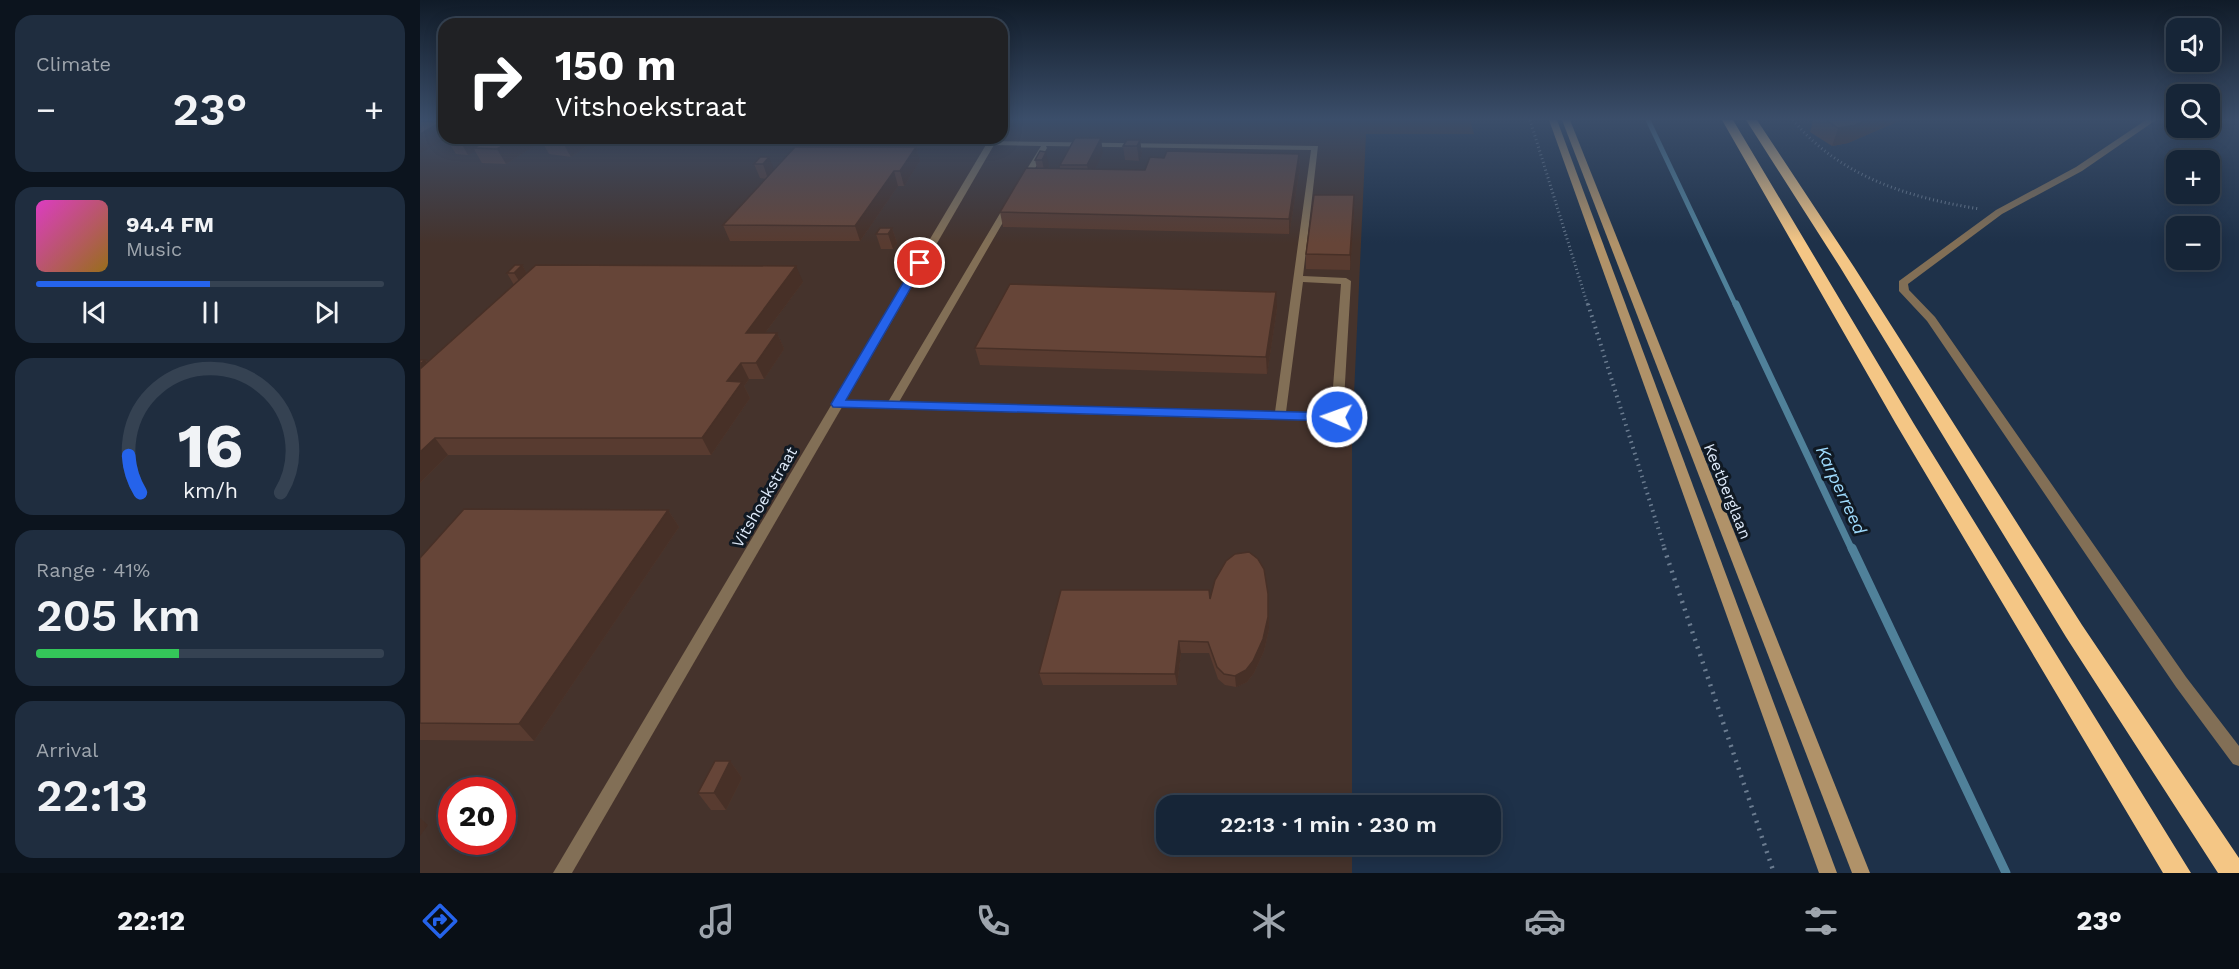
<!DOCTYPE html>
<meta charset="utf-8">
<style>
body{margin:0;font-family:"Work Sans",sans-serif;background:#1f2d3f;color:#f1f3f6;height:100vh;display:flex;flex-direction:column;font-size:22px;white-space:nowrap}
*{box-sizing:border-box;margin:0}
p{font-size:20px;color:#9ea5ad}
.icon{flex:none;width:33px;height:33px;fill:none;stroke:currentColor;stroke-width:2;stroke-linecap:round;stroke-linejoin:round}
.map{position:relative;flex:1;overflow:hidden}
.details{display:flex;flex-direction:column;gap:15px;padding:15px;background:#0c141e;width:420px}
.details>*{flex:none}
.hud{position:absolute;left:18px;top:18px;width:570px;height:126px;border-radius:18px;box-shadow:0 3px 15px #0003,0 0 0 2px #354252;background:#202124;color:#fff;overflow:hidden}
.tools{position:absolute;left:1746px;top:18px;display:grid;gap:12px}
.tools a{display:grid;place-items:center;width:54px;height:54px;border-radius:12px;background:#162537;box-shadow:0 3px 15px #0003,0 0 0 2px #354252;font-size:30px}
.speed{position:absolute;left:18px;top:777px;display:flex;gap:12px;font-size:30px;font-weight:700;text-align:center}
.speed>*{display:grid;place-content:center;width:78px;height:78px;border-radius:50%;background:#162537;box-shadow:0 3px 15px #0003,0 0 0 2px #354252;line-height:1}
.speed .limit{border:9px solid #d22;background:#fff;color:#111}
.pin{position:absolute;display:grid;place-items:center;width:51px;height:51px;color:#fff;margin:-26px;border:3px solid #fff;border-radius:50%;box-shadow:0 2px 6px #0007}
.me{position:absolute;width:66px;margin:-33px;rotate:272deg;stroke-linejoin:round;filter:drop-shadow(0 0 4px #0008)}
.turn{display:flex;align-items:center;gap:21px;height:126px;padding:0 18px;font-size:27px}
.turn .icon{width:78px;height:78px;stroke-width:2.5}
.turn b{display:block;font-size:42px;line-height:51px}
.big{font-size:45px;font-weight:600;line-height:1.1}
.details .widget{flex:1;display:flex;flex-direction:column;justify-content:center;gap:9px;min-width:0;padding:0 21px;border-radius:18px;background:#1f2d3f}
.details .dial{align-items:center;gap:0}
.dial svg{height:156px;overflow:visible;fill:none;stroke:#354252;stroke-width:7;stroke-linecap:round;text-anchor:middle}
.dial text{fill:#f1f3f6;stroke:none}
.song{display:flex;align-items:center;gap:18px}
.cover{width:72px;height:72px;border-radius:9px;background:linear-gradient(135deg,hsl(310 70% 55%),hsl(40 70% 35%))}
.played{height:6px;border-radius:3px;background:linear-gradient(90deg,#2563eb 50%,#354252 50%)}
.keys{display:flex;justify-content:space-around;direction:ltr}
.heat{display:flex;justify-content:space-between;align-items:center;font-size:33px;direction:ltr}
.charge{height:9px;border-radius:4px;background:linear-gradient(90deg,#34c759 41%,#354252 0)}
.trip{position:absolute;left:736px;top:795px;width:345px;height:60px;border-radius:18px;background:#162537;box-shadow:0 3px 15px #0003,0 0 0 2px #354252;font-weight:600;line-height:60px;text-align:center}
.dock{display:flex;height:96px;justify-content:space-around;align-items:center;background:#090f16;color:#9ea5ad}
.dock .icon{width:42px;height:42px}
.dock .active{color:#2563eb}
.dock b{font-size:27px;color:#f1f3f6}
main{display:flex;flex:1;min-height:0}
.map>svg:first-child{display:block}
.industrial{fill:#45332c;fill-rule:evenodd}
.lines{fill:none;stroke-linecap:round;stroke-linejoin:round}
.stream-far2{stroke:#50819a;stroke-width:5}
.stream-far1{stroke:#50819a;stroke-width:7}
.stream{stroke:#50819a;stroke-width:9}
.path-far2{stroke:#6b7c90;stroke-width:3;stroke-dasharray:1 3;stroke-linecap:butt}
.path-far1{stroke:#6b7c90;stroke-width:4;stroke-dasharray:1.5 4.5;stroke-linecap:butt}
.path{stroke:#6b7c90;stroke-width:4.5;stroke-dasharray:2 6;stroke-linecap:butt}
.service{fill:#826f56;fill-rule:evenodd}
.minor{fill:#826f56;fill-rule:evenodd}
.secondary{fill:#b09269;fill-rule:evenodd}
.motorway{fill:#f4c685;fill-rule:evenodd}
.wall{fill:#583b30}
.shaded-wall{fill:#473027}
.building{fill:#664538;stroke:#473027;stroke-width:1.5}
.route{fill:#2563eb;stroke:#184099;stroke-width:1.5}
.labels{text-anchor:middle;stroke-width:6;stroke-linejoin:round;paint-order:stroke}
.street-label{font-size:16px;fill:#dde9f9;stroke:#101923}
.water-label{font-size:18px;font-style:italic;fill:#9fdbfd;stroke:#101923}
</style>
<main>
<section class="details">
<div class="widget"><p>Climate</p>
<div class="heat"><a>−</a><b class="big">23°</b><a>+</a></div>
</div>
<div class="widget">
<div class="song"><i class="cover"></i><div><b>94.4 FM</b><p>Music</p></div></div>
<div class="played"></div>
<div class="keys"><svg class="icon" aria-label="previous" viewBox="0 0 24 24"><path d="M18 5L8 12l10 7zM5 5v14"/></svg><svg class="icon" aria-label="pause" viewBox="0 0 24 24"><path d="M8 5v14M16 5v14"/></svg><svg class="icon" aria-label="next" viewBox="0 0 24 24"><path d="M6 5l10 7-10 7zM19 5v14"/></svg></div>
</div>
<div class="widget dial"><svg viewBox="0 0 100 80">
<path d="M14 69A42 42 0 1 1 86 69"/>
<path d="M14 69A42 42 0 0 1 8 50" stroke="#2563eb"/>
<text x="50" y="56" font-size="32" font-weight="700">16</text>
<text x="50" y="72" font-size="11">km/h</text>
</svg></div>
<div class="widget"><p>Range · 41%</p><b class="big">205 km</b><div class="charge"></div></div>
<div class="widget"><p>Arrival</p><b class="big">22:13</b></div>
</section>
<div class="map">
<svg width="1819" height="873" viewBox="0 0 1819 873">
<rect width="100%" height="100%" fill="#1e3149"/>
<path class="industrial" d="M0,120H24V138H582V120H1050L1054,134H946L932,438V805L747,806V844L932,845V873H0ZM32,790H82V842H32Z"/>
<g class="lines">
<polyline class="stream-far2" points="1228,120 1316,306"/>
<polyline class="stream-far1" points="1316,304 1432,550"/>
<polyline class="stream" points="1432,548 1586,873"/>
<g class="path-far2">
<polyline points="1110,120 1168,306"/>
<path d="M1373,120C1420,177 1490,198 1560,209"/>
</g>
<polyline class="path-far1" points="1168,304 1245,550"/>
<polyline class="path" points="1244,548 1354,873"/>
<path class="service" d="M568,141L898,146L883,276L926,278L931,281L923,417L921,420H860L413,407L411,404L417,400L468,402L585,205L589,202L593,205L479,402L855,412L891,150L626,146L627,148L607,182L603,185L599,182L621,146L571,145L567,143ZM883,282L921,284L911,413L866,412Z"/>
<g class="minor">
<polygon points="582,120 588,120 585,126 582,126"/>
<polygon points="1726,120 1736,120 1662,171 1582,214 1488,284 1489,290 1515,317 1766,677 1819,746 1819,766 1813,764 1756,687 1507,321 1479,291 1479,281 1576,210 1656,167"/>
<polygon points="570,138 578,138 152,873 133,873"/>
</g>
<g class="secondary">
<polygon points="1129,120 1137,120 1417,873 1399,873"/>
<polygon points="1142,120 1150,120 1450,873 1432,873"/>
</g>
<g class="motorway">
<polygon points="1302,120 1313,120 1494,424 1771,873 1743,873 1476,424"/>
<polygon points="1326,120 1337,120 1434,267 1662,625 1819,858 1819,873 1798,873 1646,637 1420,267"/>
</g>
</g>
<g class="wall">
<polygon points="1393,120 1481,120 1428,143 1412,146 1390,132"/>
<polygon points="31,138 56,138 60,145 71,138 118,138 120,142 86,164 62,163 55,151 48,155 36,154 27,140"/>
<polygon points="243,138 522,138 520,141 245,141"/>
<polygon points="121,140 170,144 151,157 129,154"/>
<polygon points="720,140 722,154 719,161 705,160 703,146"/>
<polygon points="496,147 500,161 484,186 478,186 440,241 310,241 303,225 346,179 340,178 334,164 340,157 354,170"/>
<polygon points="620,151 629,166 628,168 640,169 640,165 683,153 675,169 725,170 744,158 879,154 880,168 869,234 583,227 580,212 617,168 615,160"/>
<polygon points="934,210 930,270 886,269 886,254"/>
<polygon points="472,228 477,243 473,249 461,249 456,234"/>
<polygon points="102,265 107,274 383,282 345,333 357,333 364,349 344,379 329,379 324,386 330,398 291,455 28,455 0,483 5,360 7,362 94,285 87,273"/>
<polygon points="857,308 847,374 560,365 555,348"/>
<polygon points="248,510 259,527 114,741 0,740 0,558"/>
<polygon points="848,594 849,629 844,651 834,673 827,682 816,687 805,685 798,679 789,653 761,653 757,685 623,685 619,673 790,599"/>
<polygon points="310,761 322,778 306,810 291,810 278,793"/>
</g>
<g class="shaded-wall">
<polygon points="1446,120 1481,120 1428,143 1412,146 1418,128"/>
<polygon points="21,122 24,127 24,138 26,138 0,153 0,134"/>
<polygon points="45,138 56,138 62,147 54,148 55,151 48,155 40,141"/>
<polygon points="96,138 118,138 120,142 86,164 77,149"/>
<polygon points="151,138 167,138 170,144 151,157 143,143"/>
<polygon points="681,138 683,153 670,180 667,165"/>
<polygon points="720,140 722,154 719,161 717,146"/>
<polygon points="496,147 500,161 484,186 480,171"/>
<polygon points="626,152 629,166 625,174 622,160"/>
<polygon points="879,154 880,168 869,234 869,219"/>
<polygon points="349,157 355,172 348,179 343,164"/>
<polygon points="474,171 478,186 440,241 435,226"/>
<polygon points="934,195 934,210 930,270 930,255"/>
<polygon points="472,228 477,243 473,249 468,234"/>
<polygon points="102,265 111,281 104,289 94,273"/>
<polygon points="376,266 383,282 333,349 326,333"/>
<polygon points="856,292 857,308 847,374 846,357"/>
<polygon points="357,333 364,349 344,379 336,363"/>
<polygon points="5,360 17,376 0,392 0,364"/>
<polygon points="321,363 329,379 324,386 330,398 291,455 282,438 307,381"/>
<polygon points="15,438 28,455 0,483 0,452"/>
<polygon points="248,510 259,527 114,741 99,724"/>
<polygon points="848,594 849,629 844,651 834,673 827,682 816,687 815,676"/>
<polygon points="759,641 761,653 757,685 755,674"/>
<polygon points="310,761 322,778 306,810 294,793"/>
<polygon points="0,818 8,825 0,836"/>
</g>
<g class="building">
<polygon points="1406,120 1446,120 1435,125 1418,128"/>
<polygon points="0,121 21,122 0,134"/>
<polygon points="31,138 45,138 40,141 27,140"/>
<polygon points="71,138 96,138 77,149 54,148"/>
<polygon points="124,138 151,138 143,143 121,140"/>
<polygon points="655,138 681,138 667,165 640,165"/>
<polygon points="707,140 720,140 717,146 703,146"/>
<polygon points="375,147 496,147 480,171 474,171 435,226 303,225"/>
<polygon points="620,151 626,152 622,160 615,160"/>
<polygon points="747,151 879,154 869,219 580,212 606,168 725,170 730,157 744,158"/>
<polygon points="340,157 349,157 343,164 334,164"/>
<polygon points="894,195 934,195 930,255 886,254"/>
<polygon points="460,228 472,228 468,234 456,234"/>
<polygon points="95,265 102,265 94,273 87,273"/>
<polygon points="116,265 376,266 326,333 357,333 336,363 321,363 307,381 322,382 282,438 15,438 0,452 0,369"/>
<polygon points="590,284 856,292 846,357 555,348"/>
<polygon points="0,360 5,360 0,364"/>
<polygon points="44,509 248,510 99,724 0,723 0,558"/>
<polygon points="829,552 838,559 844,569 848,594 848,617 843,639 833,661 826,670 815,676 804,674 797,667 788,642 759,641 755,674 619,673 641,590 789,590 790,599 795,580 806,561 815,554"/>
<polygon points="295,761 310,761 294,793 278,793"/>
</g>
<linearGradient id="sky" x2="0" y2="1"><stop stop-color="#101b28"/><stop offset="0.49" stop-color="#3b4e6a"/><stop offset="1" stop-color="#3b4e6a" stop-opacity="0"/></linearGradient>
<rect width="1819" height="243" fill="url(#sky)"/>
<polygon class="route" points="496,261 505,263 426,400 917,413 924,417 917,421 413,407 411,404"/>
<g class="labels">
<g class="street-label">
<text transform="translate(1308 491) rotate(68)" y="6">Keetberglaan</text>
<text transform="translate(344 497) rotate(-60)" y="6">Vitshoekstraat</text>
</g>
<g class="water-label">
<text transform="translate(1421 490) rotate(65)" y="6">Karperreed</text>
</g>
</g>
</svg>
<div class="tools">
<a><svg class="icon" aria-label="sound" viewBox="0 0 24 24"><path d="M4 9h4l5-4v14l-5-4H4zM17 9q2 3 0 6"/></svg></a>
<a><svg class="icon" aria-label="search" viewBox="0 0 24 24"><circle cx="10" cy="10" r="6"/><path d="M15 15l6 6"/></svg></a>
<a>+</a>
<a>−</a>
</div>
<div class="speed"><div class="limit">20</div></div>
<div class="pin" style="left:500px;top:263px;background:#d93025"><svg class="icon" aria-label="arrive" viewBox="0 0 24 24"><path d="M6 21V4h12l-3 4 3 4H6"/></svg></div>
<svg class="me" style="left:917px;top:417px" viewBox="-20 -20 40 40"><circle r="17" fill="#2563eb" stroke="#fff" stroke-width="3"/><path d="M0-11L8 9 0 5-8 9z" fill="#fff"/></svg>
<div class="trip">22:13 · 1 min · 230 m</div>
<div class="hud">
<div class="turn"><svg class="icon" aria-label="right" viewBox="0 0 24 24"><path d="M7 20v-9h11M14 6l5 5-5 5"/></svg><div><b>150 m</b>Vitshoekstraat</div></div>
</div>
</div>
</main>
<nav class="dock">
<b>22:12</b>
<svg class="icon active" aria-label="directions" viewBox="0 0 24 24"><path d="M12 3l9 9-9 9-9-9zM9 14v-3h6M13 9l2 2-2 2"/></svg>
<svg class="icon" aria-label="music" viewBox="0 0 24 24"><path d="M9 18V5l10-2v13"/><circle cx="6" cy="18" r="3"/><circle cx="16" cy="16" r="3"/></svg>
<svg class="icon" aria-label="phone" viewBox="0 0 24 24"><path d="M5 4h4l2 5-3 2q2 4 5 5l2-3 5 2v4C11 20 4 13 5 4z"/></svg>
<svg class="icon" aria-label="climate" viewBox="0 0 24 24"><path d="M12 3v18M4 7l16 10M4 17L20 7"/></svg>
<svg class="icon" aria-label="car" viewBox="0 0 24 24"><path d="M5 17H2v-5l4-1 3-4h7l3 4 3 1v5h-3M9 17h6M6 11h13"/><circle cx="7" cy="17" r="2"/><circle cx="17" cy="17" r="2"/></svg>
<svg class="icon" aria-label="filters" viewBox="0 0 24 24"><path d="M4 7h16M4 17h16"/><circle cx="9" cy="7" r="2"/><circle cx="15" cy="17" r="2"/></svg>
<b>23°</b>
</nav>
